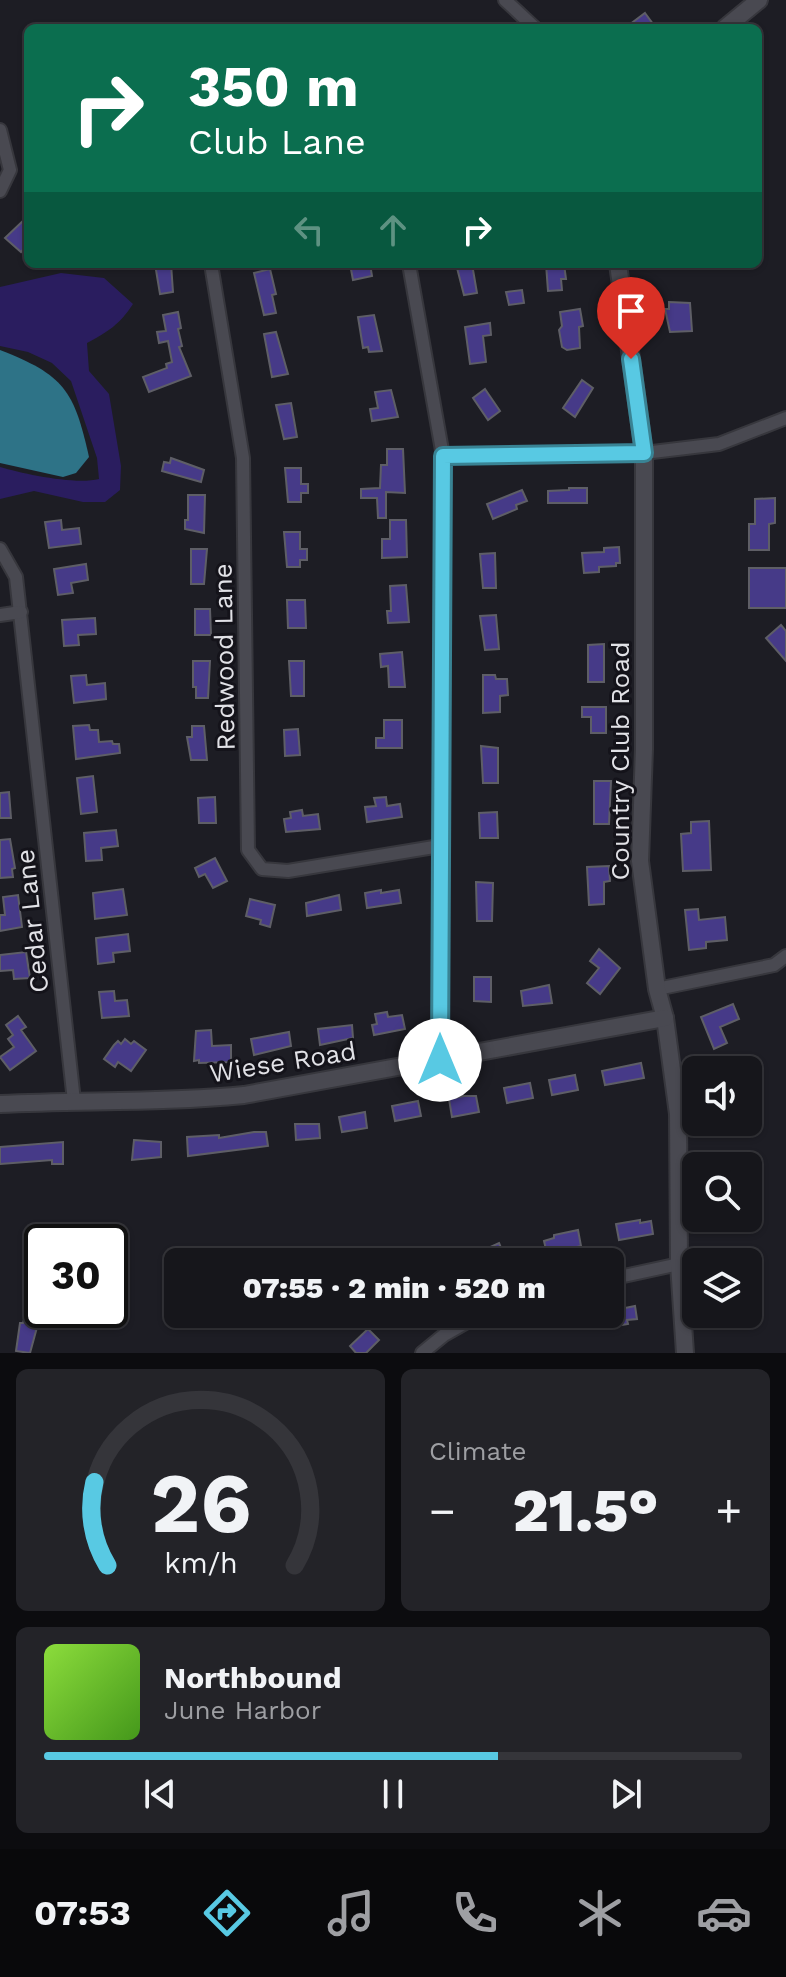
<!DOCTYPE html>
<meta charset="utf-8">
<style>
body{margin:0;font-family:"Work Sans",sans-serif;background:#232328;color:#f1f3f6;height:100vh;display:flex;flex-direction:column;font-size:30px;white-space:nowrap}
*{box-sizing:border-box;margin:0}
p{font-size:26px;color:#9e9fa3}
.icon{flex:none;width:44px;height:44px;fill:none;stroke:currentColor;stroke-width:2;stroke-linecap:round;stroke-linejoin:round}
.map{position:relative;height:1353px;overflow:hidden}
.drawer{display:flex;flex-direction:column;gap:16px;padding:16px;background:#0c0c0f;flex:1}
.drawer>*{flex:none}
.guide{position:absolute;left:24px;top:24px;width:738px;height:244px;border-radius:12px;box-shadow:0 2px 6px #0004,0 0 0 2px #35353a;background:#0b6e4f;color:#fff;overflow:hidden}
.controls{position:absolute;left:682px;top:1056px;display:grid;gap:16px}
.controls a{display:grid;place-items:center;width:80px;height:80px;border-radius:12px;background:#16161b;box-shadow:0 2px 6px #0004,0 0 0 2px #35353a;font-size:40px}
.speed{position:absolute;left:24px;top:1224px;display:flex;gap:16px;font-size:40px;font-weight:700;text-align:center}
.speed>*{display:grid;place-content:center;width:104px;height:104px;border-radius:50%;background:#16161b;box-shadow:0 2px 6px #0004,0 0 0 2px #35353a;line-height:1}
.speed .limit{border:4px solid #111;border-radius:12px;background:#fff;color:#111}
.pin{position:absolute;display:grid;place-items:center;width:68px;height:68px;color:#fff;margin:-82px -34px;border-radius:50% 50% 50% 0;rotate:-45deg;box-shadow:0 0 8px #0007}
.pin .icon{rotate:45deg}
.me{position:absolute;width:88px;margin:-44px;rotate:0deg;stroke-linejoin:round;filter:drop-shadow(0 0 6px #0008)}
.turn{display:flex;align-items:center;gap:28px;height:168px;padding:0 32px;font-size:36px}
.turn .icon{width:104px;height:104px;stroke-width:2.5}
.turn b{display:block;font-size:56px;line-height:68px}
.lanes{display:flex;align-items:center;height:76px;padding:0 32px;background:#0003;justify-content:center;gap:40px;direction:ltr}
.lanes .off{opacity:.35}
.big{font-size:60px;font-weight:800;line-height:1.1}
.drawer .widget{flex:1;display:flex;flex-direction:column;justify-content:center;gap:12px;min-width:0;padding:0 28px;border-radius:12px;background:#232328}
.drawer .dial{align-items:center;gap:0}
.dial svg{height:208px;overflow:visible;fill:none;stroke:#35353a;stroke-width:7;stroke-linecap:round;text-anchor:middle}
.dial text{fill:#f1f3f6;stroke:none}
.song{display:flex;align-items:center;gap:24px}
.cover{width:96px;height:96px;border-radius:12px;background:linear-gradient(135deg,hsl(90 70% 55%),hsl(100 70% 35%))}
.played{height:8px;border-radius:4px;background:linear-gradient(90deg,#58c9e3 65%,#35353a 65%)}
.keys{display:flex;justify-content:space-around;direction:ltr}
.heat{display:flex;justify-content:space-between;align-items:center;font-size:44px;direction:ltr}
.drawer .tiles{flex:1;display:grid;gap:16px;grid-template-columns:1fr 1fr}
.widget:last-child{grid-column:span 2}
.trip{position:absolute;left:164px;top:1248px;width:460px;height:80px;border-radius:12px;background:#16161b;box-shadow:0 2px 6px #0004,0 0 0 2px #35353a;font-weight:800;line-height:80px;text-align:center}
.tab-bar{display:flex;height:128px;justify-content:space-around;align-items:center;background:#09090b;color:#9e9fa3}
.tab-bar .icon{width:56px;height:56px}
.tab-bar .current{color:#58c9e3}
.tab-bar b{font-size:36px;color:#f1f3f6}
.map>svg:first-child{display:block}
.green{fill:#2a1d5f}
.water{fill:#2e7387}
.building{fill:#463a88;stroke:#5e5e66;stroke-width:2}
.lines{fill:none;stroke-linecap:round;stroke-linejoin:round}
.street-casing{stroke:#37373d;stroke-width:16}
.secondary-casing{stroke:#37373d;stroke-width:20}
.street{stroke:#494951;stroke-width:12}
.secondary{stroke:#494951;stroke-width:16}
.route-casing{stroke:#398394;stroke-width:20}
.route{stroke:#58c9e3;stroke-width:14}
.labels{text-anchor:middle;stroke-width:6;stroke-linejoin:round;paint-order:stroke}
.street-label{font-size:26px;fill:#e1e1e6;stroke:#14131a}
</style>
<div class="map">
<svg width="786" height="1353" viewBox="0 0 786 1353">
<rect width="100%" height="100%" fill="#1d1d24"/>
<path class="green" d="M61,273L104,278L133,304C120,324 108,332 87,343L89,371L109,394L121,466L120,490L105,502H83L34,491L0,499V467C24,474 75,485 99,479L97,458L71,381L52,363L28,352L0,346V287Z"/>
<path class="water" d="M0,350C64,375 74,390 89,457L76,473L63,477L0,463Z"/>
<g class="building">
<polygon points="645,13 656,28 625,28"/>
<polygon points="28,216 28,244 21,252 5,238"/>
<polygon points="155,264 171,264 173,292 160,294"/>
<polygon points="350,264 370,264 372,276 353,280"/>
<polygon points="456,264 472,264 477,293 464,295"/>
<polygon points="546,264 564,264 566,279 561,279 562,290 548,291"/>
<polygon points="270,269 276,294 272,295 276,313 264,315 254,273"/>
<polygon points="522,290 524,303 509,305 506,292"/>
<polygon points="669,302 690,303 692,331 670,332 665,309 669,309"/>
<polygon points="580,309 583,326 579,327 580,348 567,350 562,347 559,330 562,326 560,312"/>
<polygon points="178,312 181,328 178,329 182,346 179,347 191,376 149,392 143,377 167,368 166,364 172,362 168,341 159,343 157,332 166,331 163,315"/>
<polygon points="374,315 382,351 369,352 368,347 363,348 358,317"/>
<polygon points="490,323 491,335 483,336 486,362 470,364 465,327"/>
<polygon points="276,332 288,374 272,377 264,334"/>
<polygon points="582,380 593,388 575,417 563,408"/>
<polygon points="485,389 500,411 488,420 473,398"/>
<polygon points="391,390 398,417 372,421 370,409 378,408 375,392"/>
<polygon points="291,403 297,437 284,439 276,405"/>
<polygon points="387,449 403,449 405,493 386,492 386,518 378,518 377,498 361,498 361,489 380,488 381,465 387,465"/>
<polygon points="171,458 204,470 201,482 162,471 164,462 170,463"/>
<polygon points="285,468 301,468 301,484 308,484 308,493 301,493 301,502 288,502"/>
<polygon points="569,488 587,488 587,503 548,503 548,491 569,490"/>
<polygon points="522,490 527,501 516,505 517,509 493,519 487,504"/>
<polygon points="188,495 205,495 204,533 185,529 185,520 188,520"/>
<polygon points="775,498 775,523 769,524 769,550 749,550 749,524 755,524 755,499"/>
<polygon points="61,520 62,530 79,528 81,544 49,548 45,522"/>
<polygon points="390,520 406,520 407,557 382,558 382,539 390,539"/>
<polygon points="284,532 300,532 300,549 307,549 307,560 300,560 300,567 287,567"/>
<polygon points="619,547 620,563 616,563 616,566 599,567 599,572 584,573 582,553 604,552 604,548"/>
<polygon points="191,549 207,549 204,584 191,584"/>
<polygon points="495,553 496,588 483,588 480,554"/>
<polygon points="86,564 88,580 71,583 73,593 58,595 54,569"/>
<rect x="749" y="568" width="37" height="40"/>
<polygon points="406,585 409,622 388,623 387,611 391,611 390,586"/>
<polygon points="287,600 305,600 306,628 288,628"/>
<polygon points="195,609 210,609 211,635 195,635"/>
<polygon points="496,615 499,649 485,650 480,616"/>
<polygon points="95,618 96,634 78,635 79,645 64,646 62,620"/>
<polygon points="781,625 786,631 786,661 766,638"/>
<polygon points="604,644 604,682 588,682 588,645"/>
<polygon points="402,652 405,687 389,687 388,666 381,667 380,654"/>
<polygon points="193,661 210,661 208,698 196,698 196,687 193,687"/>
<polygon points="289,661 304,661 304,696 291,696"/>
<polygon points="86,675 87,685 105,683 106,699 74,703 71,676"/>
<polygon points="483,675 495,675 496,679 507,679 508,695 500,696 500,712 483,713"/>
<polygon points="582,707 606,707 606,733 591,733 591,717 582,717"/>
<polygon points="384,720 402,720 402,748 376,748 376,738 384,738"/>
<polygon points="89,725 90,730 98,730 99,742 112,741 113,744 119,744 120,753 76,759 73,726"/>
<polygon points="192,726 204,726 207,760 191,760 187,737 192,737"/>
<polygon points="298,729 300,755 285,756 284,730"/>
<polygon points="481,746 498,748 498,783 483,783"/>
<polygon points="93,776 97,812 81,814 77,778"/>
<polygon points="594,781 611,781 609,824 594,824"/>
<polygon points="9,792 11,818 0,818 0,793"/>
<polygon points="215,797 216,823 199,823 198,798"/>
<polygon points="386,797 387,806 400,804 402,817 367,822 365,807 376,806 374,798"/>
<polygon points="302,810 303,816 318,814 320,829 286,832 284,819 291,818 290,812"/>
<polygon points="497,812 498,838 480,838 479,813"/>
<polygon points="709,821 711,870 683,871 681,834 691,833 691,822"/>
<polygon points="116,830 118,846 101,848 102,860 86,861 84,833"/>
<polygon points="10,839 15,868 12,869 13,877 0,878 0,840"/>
<polygon points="215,858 227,881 213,888 205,874 199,877 195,868"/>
<polygon points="609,866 610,881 604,882 604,904 589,905 587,867"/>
<polygon points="476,882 493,883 492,921 477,921"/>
<polygon points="123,889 127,915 95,919 93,893"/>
<polygon points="381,890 381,893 399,890 401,903 367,908 365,893"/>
<polygon points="18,895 22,927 0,931 0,915 5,915 3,897"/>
<polygon points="339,895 341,910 307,916 306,903"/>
<polygon points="250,899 275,905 270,927 260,924 261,920 246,916"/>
<polygon points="698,909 699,920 725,917 727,940 706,942 706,948 689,950 685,910"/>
<polygon points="128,934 130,951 113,953 114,962 98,964 96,938"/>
<polygon points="599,949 620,968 600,994 587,983 599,968 590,961"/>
<polygon points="26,952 30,978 14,979 13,970 0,971 0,955"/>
<polygon points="474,977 491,977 491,1002 474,1001"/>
<polygon points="549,985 552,1003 523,1006 521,991"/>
<polygon points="114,991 115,1001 127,1000 129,1016 102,1018 99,992"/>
<polygon points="733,1004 739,1019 720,1027 727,1043 714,1049 701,1017"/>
<polygon points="387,1012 388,1017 402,1015 405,1029 374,1035 372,1025 377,1024 375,1014"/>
<polygon points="18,1016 26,1027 21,1030 36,1051 10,1070 0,1057 14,1047 8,1039 13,1035 6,1025"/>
<polygon points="352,1025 353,1038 320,1045 318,1029"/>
<polygon points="211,1030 212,1046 231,1045 231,1062 199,1063 199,1060 194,1061 196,1031"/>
<polygon points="289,1032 291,1046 254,1055 251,1039"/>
<polygon points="125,1039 131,1044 134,1041 146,1050 131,1071 118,1062 115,1067 104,1059 114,1045 118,1041 121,1044"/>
<polygon points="641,1063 644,1078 605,1085 602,1071"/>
<polygon points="575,1075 578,1090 552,1095 549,1080"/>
<polygon points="530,1083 533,1098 507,1103 504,1088"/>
<polygon points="464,1096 476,1096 479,1112 452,1117 449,1099"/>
<polygon points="418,1101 421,1116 395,1121 392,1106"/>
<polygon points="365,1112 367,1128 342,1132 339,1117"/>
<polygon points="295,1124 319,1124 320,1138 296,1140"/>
<polygon points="254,1132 266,1132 268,1146 188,1156 187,1137 219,1135 219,1138"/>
<polygon points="134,1140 161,1142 161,1157 132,1160"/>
<polygon points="63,1142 63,1164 52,1164 52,1160 0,1164 0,1147"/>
<polygon points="640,1220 640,1223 651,1221 653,1234 619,1240 616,1224"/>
<polygon points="578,1230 581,1246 547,1254 544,1241 554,1238 554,1235"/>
<polygon points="499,1243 506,1260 500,1262 457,1262"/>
<polygon points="635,1306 637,1319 627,1320 628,1324 603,1328 600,1314 610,1314 610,1311"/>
<polygon points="25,1316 39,1320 30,1353 16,1351 20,1323 23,1323"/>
<polygon points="368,1329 379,1340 366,1353 356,1353 350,1346"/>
</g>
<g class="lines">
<g class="street-casing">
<g id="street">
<polyline points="505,0 535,28"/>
<polyline points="0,130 10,170 0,191"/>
<polyline points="211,264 243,458 248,850 262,869 288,871 440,846"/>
<polyline points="409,264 443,456 440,1060"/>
<polyline points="443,456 644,453 719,444 786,418"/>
<polyline points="0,549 16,577 74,1101"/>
<polyline points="0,615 21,612"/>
<polyline points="657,989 774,965 786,956"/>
<polyline points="610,1279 679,1264"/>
<polyline points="422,1353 444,1335 481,1314"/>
</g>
</g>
<g class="secondary-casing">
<g id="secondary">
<polyline points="725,28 759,0"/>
<polyline points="618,264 644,453 644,749 640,861 657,989 665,1018 678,1114 679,1264 685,1353"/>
<path d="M0,1104C82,1100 163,1103 244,1095L665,1018"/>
</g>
</g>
<use href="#street" class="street"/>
<use href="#secondary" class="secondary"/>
</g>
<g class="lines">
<g class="route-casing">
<polyline id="route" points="440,1060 443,456 644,453 631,359"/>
</g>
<use href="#route" class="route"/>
</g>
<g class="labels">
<g class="street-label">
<text transform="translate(224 657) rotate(-91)" y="9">Redwood Lane</text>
<text transform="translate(620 761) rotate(-90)" y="9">Country Club Road</text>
<text transform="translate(32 921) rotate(-96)" y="9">Cedar Lane</text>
<text transform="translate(283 1062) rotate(-9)" y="9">Wiese Road</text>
</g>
</g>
</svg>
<div class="controls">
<a><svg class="icon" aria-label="sound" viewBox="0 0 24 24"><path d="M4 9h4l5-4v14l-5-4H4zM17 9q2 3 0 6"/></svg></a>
<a><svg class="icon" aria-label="search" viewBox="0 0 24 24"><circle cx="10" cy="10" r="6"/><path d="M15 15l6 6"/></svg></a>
<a><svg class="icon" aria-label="layers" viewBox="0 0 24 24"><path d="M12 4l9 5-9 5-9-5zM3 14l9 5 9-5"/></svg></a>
</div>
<div class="speed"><div class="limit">30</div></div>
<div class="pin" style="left:631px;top:359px;background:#d93025"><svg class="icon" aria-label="arrive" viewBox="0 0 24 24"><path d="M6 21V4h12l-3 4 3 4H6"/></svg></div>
<svg class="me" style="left:440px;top:1060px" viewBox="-20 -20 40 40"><circle r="19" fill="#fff"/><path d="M0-13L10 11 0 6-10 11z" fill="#58c9e3"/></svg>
<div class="trip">07:55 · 2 min · 520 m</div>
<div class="guide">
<div class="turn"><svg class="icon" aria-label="right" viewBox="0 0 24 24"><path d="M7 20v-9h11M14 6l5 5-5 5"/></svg><div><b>350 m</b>Club Lane</div></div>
<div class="lanes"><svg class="icon off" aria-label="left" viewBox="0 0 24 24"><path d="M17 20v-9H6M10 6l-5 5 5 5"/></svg><svg class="icon off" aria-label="ahead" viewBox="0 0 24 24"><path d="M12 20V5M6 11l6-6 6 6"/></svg><svg class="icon" aria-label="right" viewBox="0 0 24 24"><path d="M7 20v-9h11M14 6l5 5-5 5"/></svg></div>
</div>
</div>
<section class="drawer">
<div class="tiles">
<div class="widget dial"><svg viewBox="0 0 100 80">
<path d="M14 69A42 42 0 1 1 86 69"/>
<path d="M14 69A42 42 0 0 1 9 37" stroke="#58c9e3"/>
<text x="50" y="56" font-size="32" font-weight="700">26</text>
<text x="50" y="72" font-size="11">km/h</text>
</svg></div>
<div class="widget"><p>Climate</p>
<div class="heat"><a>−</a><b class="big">21.5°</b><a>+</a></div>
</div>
<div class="widget">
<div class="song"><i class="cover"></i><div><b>Northbound</b><p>June Harbor</p></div></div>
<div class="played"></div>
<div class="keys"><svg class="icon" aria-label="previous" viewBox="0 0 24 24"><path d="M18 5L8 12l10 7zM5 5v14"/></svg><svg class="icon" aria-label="pause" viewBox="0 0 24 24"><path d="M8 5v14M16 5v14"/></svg><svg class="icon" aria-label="next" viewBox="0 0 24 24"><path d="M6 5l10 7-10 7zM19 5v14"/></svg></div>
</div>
</div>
</section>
<nav class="tab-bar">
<b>07:53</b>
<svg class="icon current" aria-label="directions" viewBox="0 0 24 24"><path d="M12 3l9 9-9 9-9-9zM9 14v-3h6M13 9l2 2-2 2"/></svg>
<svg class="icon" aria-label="music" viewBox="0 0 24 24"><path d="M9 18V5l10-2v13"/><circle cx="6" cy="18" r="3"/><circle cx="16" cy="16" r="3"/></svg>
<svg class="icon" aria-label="phone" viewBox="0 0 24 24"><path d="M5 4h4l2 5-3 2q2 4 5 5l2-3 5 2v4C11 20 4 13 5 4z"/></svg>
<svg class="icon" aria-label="climate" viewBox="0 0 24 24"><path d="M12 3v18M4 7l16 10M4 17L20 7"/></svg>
<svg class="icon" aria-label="car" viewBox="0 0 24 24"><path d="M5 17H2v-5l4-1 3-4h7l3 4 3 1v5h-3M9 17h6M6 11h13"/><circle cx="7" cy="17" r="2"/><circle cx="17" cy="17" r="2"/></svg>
</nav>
